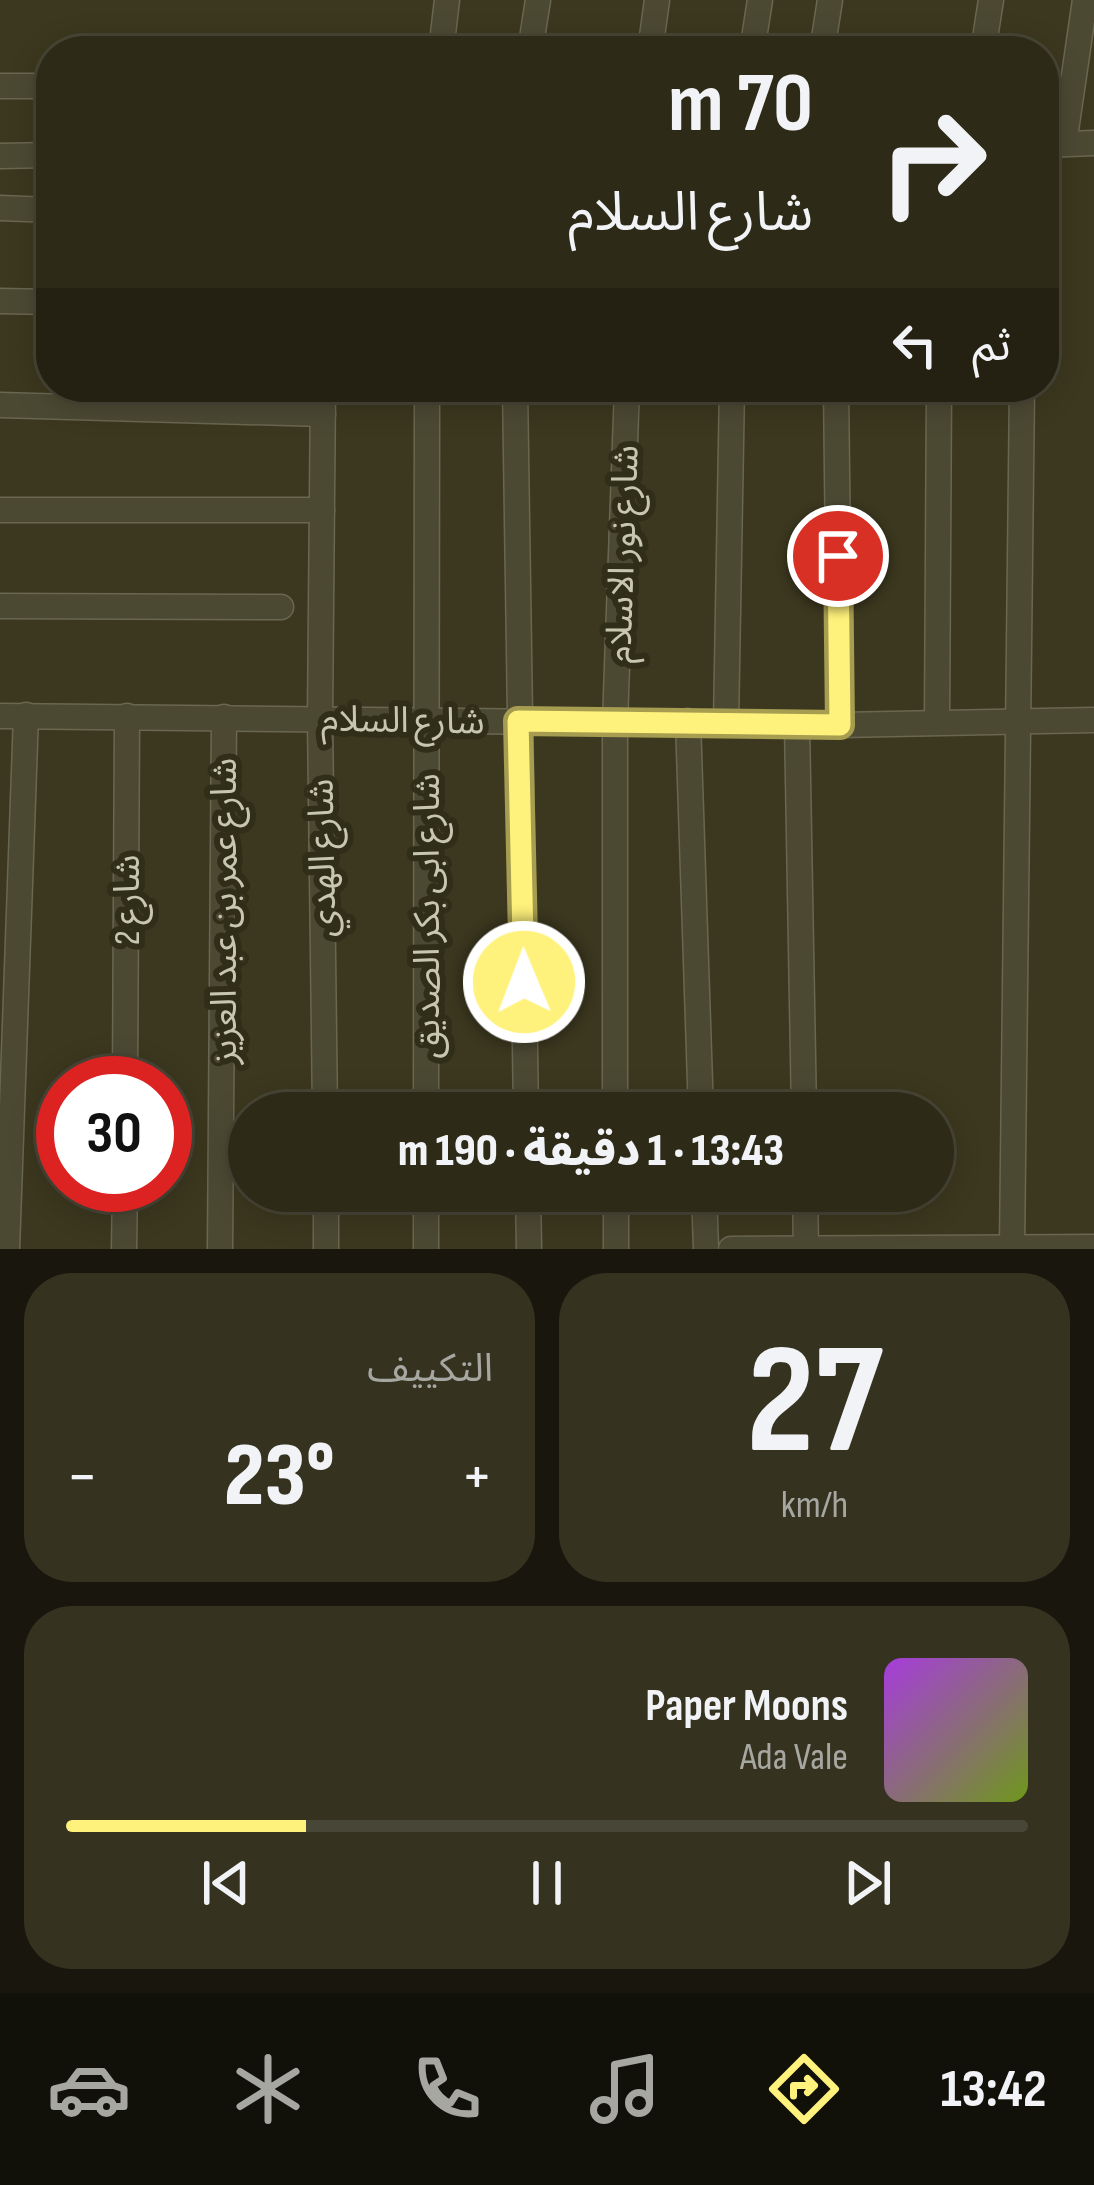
<!DOCTYPE html>
<html lang="ar">
<meta charset="utf-8">
<style>
body{margin:0;font-family:"Sofia Sans Condensed","Noto Sans Arabic",sans-serif;background:#353220;color:#f1f3f6;direction:rtl;height:100vh;display:flex;flex-direction:column;font-size:45px;white-space:nowrap}
*{box-sizing:border-box;margin:0}
p{font-size:39px;color:#a7a7a1}
.icon{flex:none;width:66px;height:66px;fill:none;stroke:currentColor;stroke-width:2;stroke-linecap:round;stroke-linejoin:round}
.map{position:relative;height:1249px;overflow:hidden;direction:ltr}
.drawer{display:flex;flex-direction:column;gap:24px;padding:24px;background:#19170d;flex:1}
.drawer>*{flex:none}
.guide{position:absolute;left:36px;top:36px;width:1023px;height:366px;border-radius:48px;box-shadow:0 6px 30px #0003,0 0 0 3px #484636;direction:rtl;background:#2d2a17;color:#f1f3f6;overflow:hidden}
.speed{position:absolute;left:36px;top:1056px;display:flex;gap:24px;font-size:60px;font-weight:700;text-align:center}
.speed>*{display:grid;place-content:center;width:156px;height:156px;border-radius:50%;background:#2d2a17;box-shadow:0 6px 30px #0003,0 0 0 3px #484636;line-height:1}
.speed .limit{border:18px solid #d22;background:#fff;color:#111}
.pin{position:absolute;display:grid;place-items:center;width:102px;height:102px;color:#fff;margin:-51px;border:6px solid #fff;border-radius:50%;box-shadow:0 3px 12px #0007}
.me{position:absolute;width:132px;margin:-66px;rotate:359deg;stroke-linejoin:round;filter:drop-shadow(0 0 9px #0008)}
.turn{display:flex;align-items:center;gap:42px;height:252px;padding:0 48px;font-size:54px}
.turn .icon{width:156px;height:156px;stroke-width:2.5}
.turn b{display:block;font-size:84px;line-height:102px}
.then{display:flex;align-items:center;height:114px;padding:0 48px;background:#0003;gap:24px;font-size:45px}
.big{font-size:90px;font-weight:800;line-height:1.1}
.drawer .widget{flex:1;display:flex;flex-direction:column;justify-content:center;gap:18px;min-width:0;padding:0 42px;border-radius:48px;background:#353220}
.drawer .dial{align-items:center;gap:0}
.dial b{font-size:156px;line-height:1}
.song{display:flex;align-items:center;gap:36px}
.cover{width:144px;height:144px;border-radius:18px;background:linear-gradient(135deg,hsl(280 70% 55%),hsl(80 70% 35%))}
.played{height:12px;border-radius:6px;background:linear-gradient(90deg,#fff27c 25%,#484636 25%)}
.keys{display:flex;justify-content:space-around;direction:ltr}
.heat{display:flex;justify-content:space-between;align-items:center;font-size:66px;direction:ltr}
.drawer .tiles{flex:1;display:grid;gap:24px;grid-template-columns:1fr 1fr}
.widget:last-child{grid-column:span 2}
.trip{position:absolute;left:228px;top:1092px;width:726px;height:120px;border-radius:60px;background:#2d2a17;box-shadow:0 6px 30px #0003,0 0 0 3px #484636;font-weight:800;line-height:120px;text-align:center;direction:rtl}
.tab-bar{display:flex;height:192px;justify-content:space-around;align-items:center;background:#121109;color:#a7a7a1}
.tab-bar .icon{width:84px;height:84px}
.tab-bar .on{color:#fff27c}
.tab-bar b{font-size:54px;color:#f1f3f6}
.map>svg:first-child{display:block}
.lines{fill:none;stroke-linecap:round;stroke-linejoin:round}
.minor-casing{stroke:#6a6751;stroke-width:27}
.minor{stroke:#4c4933;stroke-width:24}
.route-casing{stroke:#a69d51;stroke-width:30}
.route{stroke:#fff27c;stroke-width:21}
.labels{text-anchor:middle;stroke-width:12;stroke-linejoin:round;paint-order:stroke}
.street-label{font-size:36px;fill:#c8c6ae;stroke:#302d19}
</style>
<div class="map">
<svg width="1094" height="1249" viewBox="0 0 1094 1249">
<rect width="100%" height="100%" fill="#3c381f"/>
<g class="lines">
<g class="minor-casing">
<g id="minor">
<polyline points="441,51 447,0"/>
<polyline points="530,51 538,0"/>
<polyline points="650,51 657,0"/>
<polyline points="752,51 760,0"/>
<polyline points="822,51 830,0"/>
<polyline points="983,51 991,0"/>
<polyline points="0,86 51,86"/>
<polyline points="1064,144 1085,0"/>
<polyline points="1044,145 1094,143"/>
<polyline points="0,156 51,155"/>
<polyline points="0,208 51,210"/>
<polyline points="0,301 51,302"/>
<polyline points="323,387 320,718 325,1113"/>
<polyline points="515,387 526,1113"/>
<polyline points="836,387 840,725"/>
<polyline points="0,405 323,414"/>
<polyline points="0,510 322,510"/>
<polyline points="0,606 281,607"/>
<polyline points="0,716 840,725 1094,720"/>
<polyline points="688,721 701,1113"/>
<polyline points="937,722 939,387"/>
<polyline points="726,723 732,387"/>
<polyline points="797,724 804,1113"/>
<polyline points="125,1083 127,716"/>
<polyline points="426,1113 427,387"/>
<polyline points="615,1113 615,722 627,387"/>
<polyline points="326,1191 326,1249"/>
<polyline points="528,1191 529,1249"/>
<polyline points="616,1191 616,1249"/>
<polyline points="704,1191 706,1249"/>
<polyline points="805,1191 806,1249"/>
<polyline points="1012,1248 1022,387"/>
<polyline points="7,1249 26,715"/>
<polyline points="124,1249 125,1185"/>
<polyline points="220,1249 224,717"/>
<polyline points="426,1249 426,1191"/>
<polyline points="731,1249 1094,1247"/>
</g>
</g>
<use href="#minor" class="minor"/>
</g>
<g class="lines">
<g class="route-casing">
<polyline id="route" points="524,982 518,721 840,725 838,556"/>
</g>
<use href="#route" class="route"/>
</g>
<g class="labels">
<g class="street-label">
<text transform="translate(621 554) rotate(-88)" y="13">شارع نور الاسلام</text>
<text transform="translate(403 719) rotate(1)" y="13">شارع السلام</text>
<text transform="translate(321 858) rotate(-91)" y="13">شارع الهدي</text>
<text transform="translate(126 900) rotate(-90)" y="13">شارع 2</text>
<text transform="translate(223 911) rotate(-90)" y="13">شارع عمر بن عبد العزيز</text>
<text transform="translate(426 916) rotate(-90)" y="13">شارع ابى بكر الصديق</text>
</g>
</g>
</svg>
<div class="speed"><div class="limit">30</div></div>
<div class="pin" style="left:838px;top:556px;background:#d93025"><svg class="icon" aria-label="arrive" viewBox="0 0 24 24"><path d="M6 21V4h12l-3 4 3 4H6"/></svg></div>
<svg class="me" style="left:524px;top:982px" viewBox="-20 -20 40 40"><circle r="17" fill="#fff27c" stroke="#fff" stroke-width="3"/><path d="M0-11L8 9 0 5-8 9z" fill="#fff"/></svg>
<div class="trip">13:43 · 1 دقيقة · 190 m</div>
<div class="guide">
<div class="turn"><svg class="icon" aria-label="right" viewBox="0 0 24 24"><path d="M7 20v-9h11M14 6l5 5-5 5"/></svg><div><b>70 m</b>شارع السلام</div></div>
<div class="then">ثم<svg class="icon" aria-label="left" viewBox="0 0 24 24"><path d="M17 20v-9H6M10 6l-5 5 5 5"/></svg></div>
</div>
</div>
<section class="drawer">
<div class="tiles">
<div class="widget dial"><b>27</b><p>km/h</p></div>
<div class="widget"><p>التكييف</p>
<div class="heat"><a>−</a><b class="big">23°</b><a>+</a></div>
</div>
<div class="widget">
<div class="song"><i class="cover"></i><div><b>Paper Moons</b><p>Ada Vale</p></div></div>
<div class="played"></div>
<div class="keys"><svg class="icon" aria-label="previous" viewBox="0 0 24 24"><path d="M18 5L8 12l10 7zM5 5v14"/></svg><svg class="icon" aria-label="pause" viewBox="0 0 24 24"><path d="M8 5v14M16 5v14"/></svg><svg class="icon" aria-label="next" viewBox="0 0 24 24"><path d="M6 5l10 7-10 7zM19 5v14"/></svg></div>
</div>
</div>
</section>
<nav class="tab-bar">
<b>13:42</b>
<svg class="icon on" aria-label="directions" viewBox="0 0 24 24"><path d="M12 3l9 9-9 9-9-9zM9 14v-3h6M13 9l2 2-2 2"/></svg>
<svg class="icon" aria-label="music" viewBox="0 0 24 24"><path d="M9 18V5l10-2v13"/><circle cx="6" cy="18" r="3"/><circle cx="16" cy="16" r="3"/></svg>
<svg class="icon" aria-label="phone" viewBox="0 0 24 24"><path d="M5 4h4l2 5-3 2q2 4 5 5l2-3 5 2v4C11 20 4 13 5 4z"/></svg>
<svg class="icon" aria-label="climate" viewBox="0 0 24 24"><path d="M12 3v18M4 7l16 10M4 17L20 7"/></svg>
<svg class="icon" aria-label="car" viewBox="0 0 24 24"><path d="M5 17H2v-5l4-1 3-4h7l3 4 3 1v5h-3M9 17h6M6 11h13"/><circle cx="7" cy="17" r="2"/><circle cx="17" cy="17" r="2"/></svg>
</nav>
